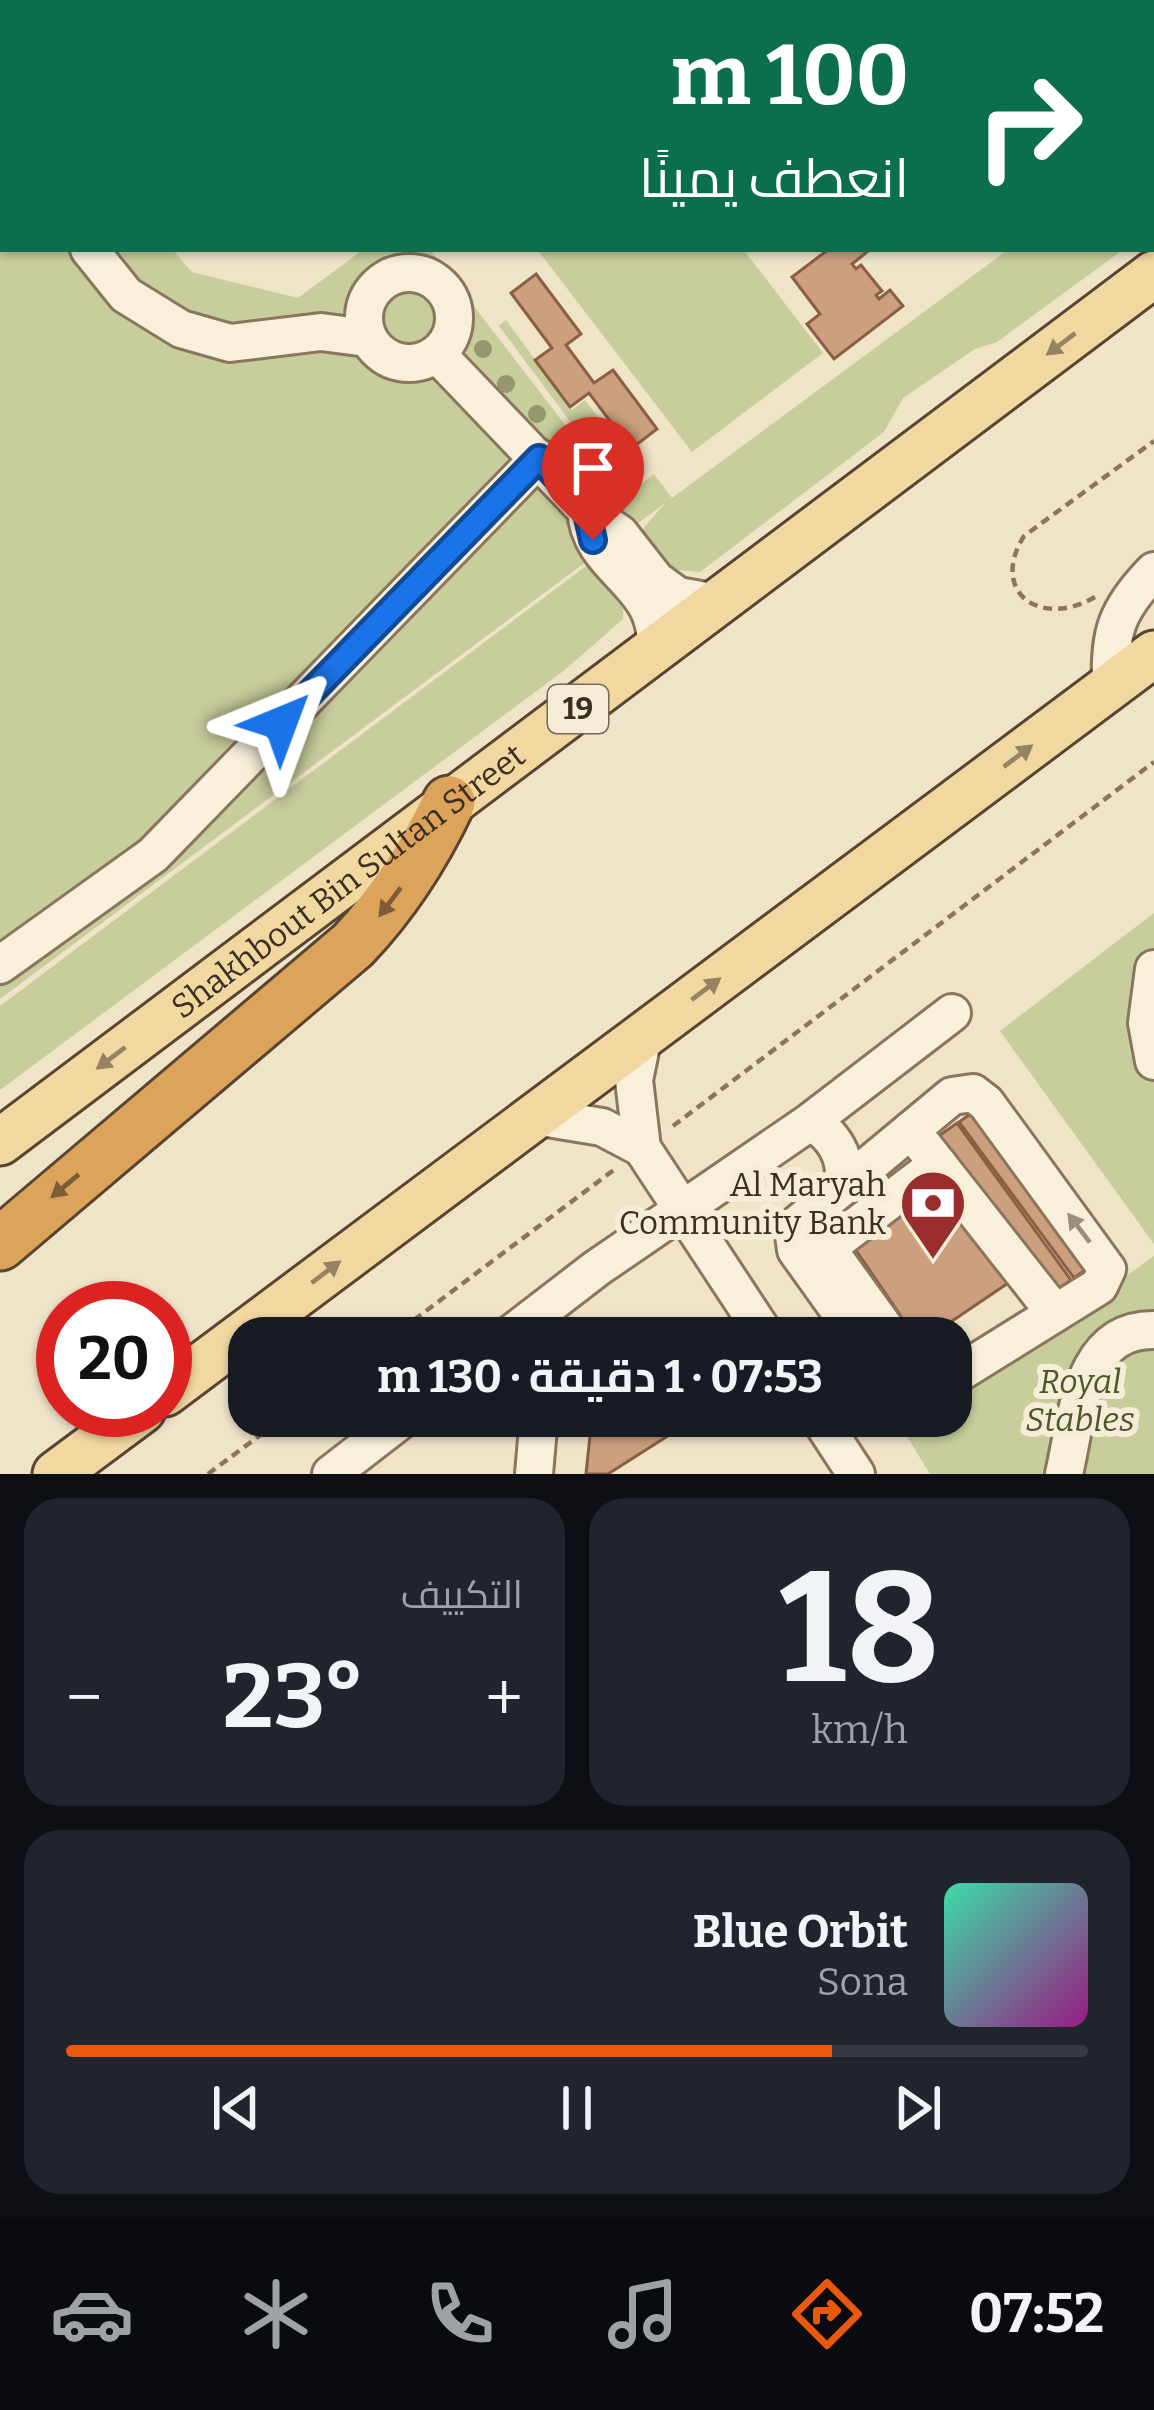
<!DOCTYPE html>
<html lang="ar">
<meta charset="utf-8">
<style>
body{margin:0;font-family:Bitter,Cairo,serif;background:#20242c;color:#f1f3f6;direction:rtl;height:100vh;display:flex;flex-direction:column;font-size:45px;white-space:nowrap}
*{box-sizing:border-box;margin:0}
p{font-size:39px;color:#9ea1a6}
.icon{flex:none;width:66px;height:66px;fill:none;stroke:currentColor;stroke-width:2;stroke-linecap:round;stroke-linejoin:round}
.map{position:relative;height:1474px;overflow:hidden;direction:ltr}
.side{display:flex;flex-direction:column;gap:24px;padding:24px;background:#0d0f14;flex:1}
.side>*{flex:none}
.top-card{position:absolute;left:0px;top:0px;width:1155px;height:252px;box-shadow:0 3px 9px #0004;direction:rtl;background:#0b6e4f;color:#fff;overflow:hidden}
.speed{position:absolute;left:36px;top:1281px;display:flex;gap:24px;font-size:60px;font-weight:700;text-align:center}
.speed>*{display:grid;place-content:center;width:156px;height:156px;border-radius:50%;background:#171b24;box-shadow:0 3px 9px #0004;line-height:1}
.speed .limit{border:18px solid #d22;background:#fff;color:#111}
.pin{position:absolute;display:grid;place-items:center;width:102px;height:102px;color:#fff;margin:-123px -51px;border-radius:50% 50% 50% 0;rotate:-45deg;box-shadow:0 0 12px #0007}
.pin .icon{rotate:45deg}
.me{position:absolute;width:132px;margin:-66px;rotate:44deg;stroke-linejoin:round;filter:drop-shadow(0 0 9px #0008)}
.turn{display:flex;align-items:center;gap:42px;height:252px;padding:0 48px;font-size:54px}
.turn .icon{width:156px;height:156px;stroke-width:2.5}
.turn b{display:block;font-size:84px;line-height:102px}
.big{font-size:90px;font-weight:700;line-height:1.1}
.side .card{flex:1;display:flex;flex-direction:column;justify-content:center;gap:18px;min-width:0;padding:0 42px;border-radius:36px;background:#20242c}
.side .dial{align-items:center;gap:0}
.dial b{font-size:156px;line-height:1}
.song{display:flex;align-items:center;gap:36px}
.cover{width:144px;height:144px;border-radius:18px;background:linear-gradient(135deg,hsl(160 70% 55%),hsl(310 70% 35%))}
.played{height:12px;border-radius:6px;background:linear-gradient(90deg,#ea580c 75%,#363941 75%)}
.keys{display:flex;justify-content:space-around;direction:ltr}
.heat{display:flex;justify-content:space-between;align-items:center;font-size:66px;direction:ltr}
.side .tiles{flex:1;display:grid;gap:24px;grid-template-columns:1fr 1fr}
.card:last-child{grid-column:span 2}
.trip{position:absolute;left:228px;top:1317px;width:744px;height:120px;border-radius:36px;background:#171b24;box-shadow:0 3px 9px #0004;font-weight:700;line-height:120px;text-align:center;direction:rtl}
.menu{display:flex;height:192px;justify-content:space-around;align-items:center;background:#090b0e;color:#9ea1a6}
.menu .icon{width:84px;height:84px}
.menu .current{color:#ea580c}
.menu b{font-size:54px;color:#f1f3f6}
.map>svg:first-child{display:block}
.green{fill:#c8cd9c}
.building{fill:#cc9f7f;stroke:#8a5f43;stroke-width:3}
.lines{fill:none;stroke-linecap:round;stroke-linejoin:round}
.minor-casing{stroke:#8b755d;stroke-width:42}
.major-casing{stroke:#594431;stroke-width:51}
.highway-casing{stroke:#594431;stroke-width:57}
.path{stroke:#8b755d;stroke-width:4.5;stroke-dasharray:9 6;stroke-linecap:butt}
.minor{stroke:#f9f0dc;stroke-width:36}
.major{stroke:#f1d8a1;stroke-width:45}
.highway{stroke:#dca35b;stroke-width:51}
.tree{fill:#95976f}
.oneway{fill:#968360}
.oneway2{fill:#7c5d38}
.oneway3{fill:#9a8f7e}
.route-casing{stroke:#114b97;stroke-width:30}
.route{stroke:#1a73e8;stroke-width:21}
.labels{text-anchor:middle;stroke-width:12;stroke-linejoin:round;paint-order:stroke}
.shield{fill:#f6edd8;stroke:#746757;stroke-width:3}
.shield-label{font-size:30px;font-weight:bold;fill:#3c2e20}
.street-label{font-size:33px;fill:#3c2e20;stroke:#f6edd8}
.poi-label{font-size:33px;fill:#3c2e20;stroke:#f6edd8;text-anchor:end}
.park-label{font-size:33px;font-style:italic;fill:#4c5827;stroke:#f6edd8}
</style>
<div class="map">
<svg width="1154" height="1474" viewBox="0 0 1154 1474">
<rect width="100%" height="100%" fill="#efe3c8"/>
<g class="green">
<polygon points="0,0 140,0 3,3 3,249 172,249 192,272 298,298 364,249 430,249 622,499 654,474 672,498 1009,249 1124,249 997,342 975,349 903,398 884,432 700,572 666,569 642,530 665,503 0,999"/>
<polygon points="537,249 743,249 823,353 692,452"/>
<polygon points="506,320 572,410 585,400 641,475 621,490 499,326"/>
<polygon points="590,563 623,592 623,619 566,669 0,1090 0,1006"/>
<polygon points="1154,913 1154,1244 1000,1031"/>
<polygon points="1154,1256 1154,1474 930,1474 906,1435 933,1416 951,1416 951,1403"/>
</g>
<g class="building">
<polygon points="829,249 865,249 867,252 852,264 856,269 861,265 882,291 876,295 879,299 890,290 903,306 834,359 807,324 820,314 792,277"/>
<polygon points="536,274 581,334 566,345 594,383 613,370 657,429 631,449 589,393 570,407 535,360 552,348 511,293"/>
<polygon points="980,1107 1095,1263 1074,1278 959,1122"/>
<polygon points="957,1123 1071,1280 1050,1295 936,1138"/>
<polygon points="947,1182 1014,1279 927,1338 916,1338 853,1246"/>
<polygon points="592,1416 699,1416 608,1474 586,1474"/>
</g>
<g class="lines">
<g class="minor-casing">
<g id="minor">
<polyline points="473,0 475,3"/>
<polyline points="539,0 541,3"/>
<polyline points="570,0 572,3"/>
<polyline points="90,3 90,0"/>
<polyline points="433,3 436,0"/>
<polyline points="871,3 878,0"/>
<polyline points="89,249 126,295 181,329 230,343 321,332 367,338"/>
<circle cx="409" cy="318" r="45"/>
<polyline points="437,354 586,510 620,534 656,580 678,596 717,603"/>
<path d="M586,510C590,573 664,582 655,653"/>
<path d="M1111,686C1109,633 1116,610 1154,571"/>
<polyline points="0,965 153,855 539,458"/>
<polyline points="1154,969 1147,1023 1154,1061"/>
<polyline points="643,1036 634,1080 642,1148 767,1338"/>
<polyline points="535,1116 602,1127 642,1148"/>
<path d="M810,1122C833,1133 848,1158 843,1184"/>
<polyline points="911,1130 1055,1313"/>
<polyline points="819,1202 814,1218 817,1234 892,1338"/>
<polyline points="827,1248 938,1164"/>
<polyline points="506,1338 597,1268 810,1122 952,1013"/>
<polyline points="859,1338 796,1250 793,1228 952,1096 973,1093 986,1103 1107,1269 1099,1286 951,1378"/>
<polyline points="818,1416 856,1474"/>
<polyline points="331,1474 406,1416"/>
<polyline points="534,1474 539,1416"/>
<path d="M1064,1474C1077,1419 1080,1329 1154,1330"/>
</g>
</g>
<g class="major-casing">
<g id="major">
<path id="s1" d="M0,1142L1154,274"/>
<polyline points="165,1393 1154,654"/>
<polyline points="56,1474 142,1410"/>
</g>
</g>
<g class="highway-casing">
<path id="highway" d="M0,1244L353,945C394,902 424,855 449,802"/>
</g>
<g class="path">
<path d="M1095,597C1040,629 989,592 1024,536L1154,441"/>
<polyline points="673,1126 1154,762"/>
<polyline points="390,1338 615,1169"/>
<polyline points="208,1474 286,1416"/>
</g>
<use href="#minor" class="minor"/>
<use href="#major" class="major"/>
<use href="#highway" class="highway"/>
</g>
<g class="tree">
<circle cx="483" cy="349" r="9"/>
<circle cx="506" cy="384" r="9"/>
<circle cx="537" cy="414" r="9"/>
<circle cx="566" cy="459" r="9"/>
</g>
<defs><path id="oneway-solid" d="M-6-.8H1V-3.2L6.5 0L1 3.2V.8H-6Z" transform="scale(3)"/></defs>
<g class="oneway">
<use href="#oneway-solid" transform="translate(1061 344) rotate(143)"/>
<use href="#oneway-solid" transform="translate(1018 756) rotate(-37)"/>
<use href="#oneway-solid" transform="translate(706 989) rotate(-37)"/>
<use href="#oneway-solid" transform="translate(111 1058) rotate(143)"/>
<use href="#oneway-solid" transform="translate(326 1272) rotate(-37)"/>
</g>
<g class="oneway2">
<use href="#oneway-solid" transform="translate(390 902) rotate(127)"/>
<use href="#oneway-solid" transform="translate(65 1186) rotate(140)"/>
</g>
<use class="oneway3" href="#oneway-solid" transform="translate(1079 1228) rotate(-127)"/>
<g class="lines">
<g class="route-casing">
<polyline id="route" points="281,723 539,458 586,509 593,540"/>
</g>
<use href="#route" class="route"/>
</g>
<defs>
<g id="bank-pin" transform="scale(3.45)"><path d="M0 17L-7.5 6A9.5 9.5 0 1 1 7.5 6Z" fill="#9a2d2e" stroke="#f6edd8"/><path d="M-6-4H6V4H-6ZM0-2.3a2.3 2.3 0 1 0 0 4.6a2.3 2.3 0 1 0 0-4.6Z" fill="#fff"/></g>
</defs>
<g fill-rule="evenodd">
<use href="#bank-pin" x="933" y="1203"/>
</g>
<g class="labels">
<rect class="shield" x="548" y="685" width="60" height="48" rx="9"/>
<g class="shield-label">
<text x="578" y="719">19</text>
</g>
<g class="street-label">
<text dy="12" stroke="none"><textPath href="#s1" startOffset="435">Shakhbout Bin Sultan Street</textPath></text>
</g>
<g class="poi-label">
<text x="886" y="1196">Al Maryah<tspan x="886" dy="38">Community Bank</tspan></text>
</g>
<g class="park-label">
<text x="1080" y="1393">Royal<tspan x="1080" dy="38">Stables</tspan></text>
</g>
</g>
</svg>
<div class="speed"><div class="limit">20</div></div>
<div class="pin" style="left:593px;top:540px;background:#d93025"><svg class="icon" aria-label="arrive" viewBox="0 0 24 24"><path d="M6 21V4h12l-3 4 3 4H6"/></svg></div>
<svg class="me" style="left:281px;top:723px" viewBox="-20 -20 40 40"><path d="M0-17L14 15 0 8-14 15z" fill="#1a73e8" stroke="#fff" stroke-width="4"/></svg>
<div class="trip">07:53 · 1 دقيقة · 130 m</div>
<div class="top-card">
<div class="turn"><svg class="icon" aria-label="right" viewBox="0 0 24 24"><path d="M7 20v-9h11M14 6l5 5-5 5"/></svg><div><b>100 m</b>انعطف يمينًا</div></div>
</div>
</div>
<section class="side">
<div class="tiles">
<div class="card dial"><b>18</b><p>km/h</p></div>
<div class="card"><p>التكييف</p>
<div class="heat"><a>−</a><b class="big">23°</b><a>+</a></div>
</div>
<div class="card">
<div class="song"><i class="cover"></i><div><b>Blue Orbit</b><p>Sona</p></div></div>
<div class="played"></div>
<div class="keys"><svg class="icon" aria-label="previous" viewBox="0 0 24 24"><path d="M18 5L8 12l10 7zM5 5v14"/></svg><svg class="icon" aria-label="pause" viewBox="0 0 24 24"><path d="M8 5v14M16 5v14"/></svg><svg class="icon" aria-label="next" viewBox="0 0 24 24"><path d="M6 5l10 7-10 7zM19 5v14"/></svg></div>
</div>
</div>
</section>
<nav class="menu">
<b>07:52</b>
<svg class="icon current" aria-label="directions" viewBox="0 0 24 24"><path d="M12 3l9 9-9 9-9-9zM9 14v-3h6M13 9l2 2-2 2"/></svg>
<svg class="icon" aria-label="music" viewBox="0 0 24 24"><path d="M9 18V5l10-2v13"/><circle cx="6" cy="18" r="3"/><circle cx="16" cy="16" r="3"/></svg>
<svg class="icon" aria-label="phone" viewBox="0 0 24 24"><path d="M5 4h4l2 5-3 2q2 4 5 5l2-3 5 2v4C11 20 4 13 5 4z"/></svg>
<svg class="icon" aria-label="climate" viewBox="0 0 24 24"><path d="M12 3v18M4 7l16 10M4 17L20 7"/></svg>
<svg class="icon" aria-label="car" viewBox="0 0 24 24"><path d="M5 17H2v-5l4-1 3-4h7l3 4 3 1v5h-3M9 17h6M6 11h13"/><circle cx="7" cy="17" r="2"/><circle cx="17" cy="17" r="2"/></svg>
</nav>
